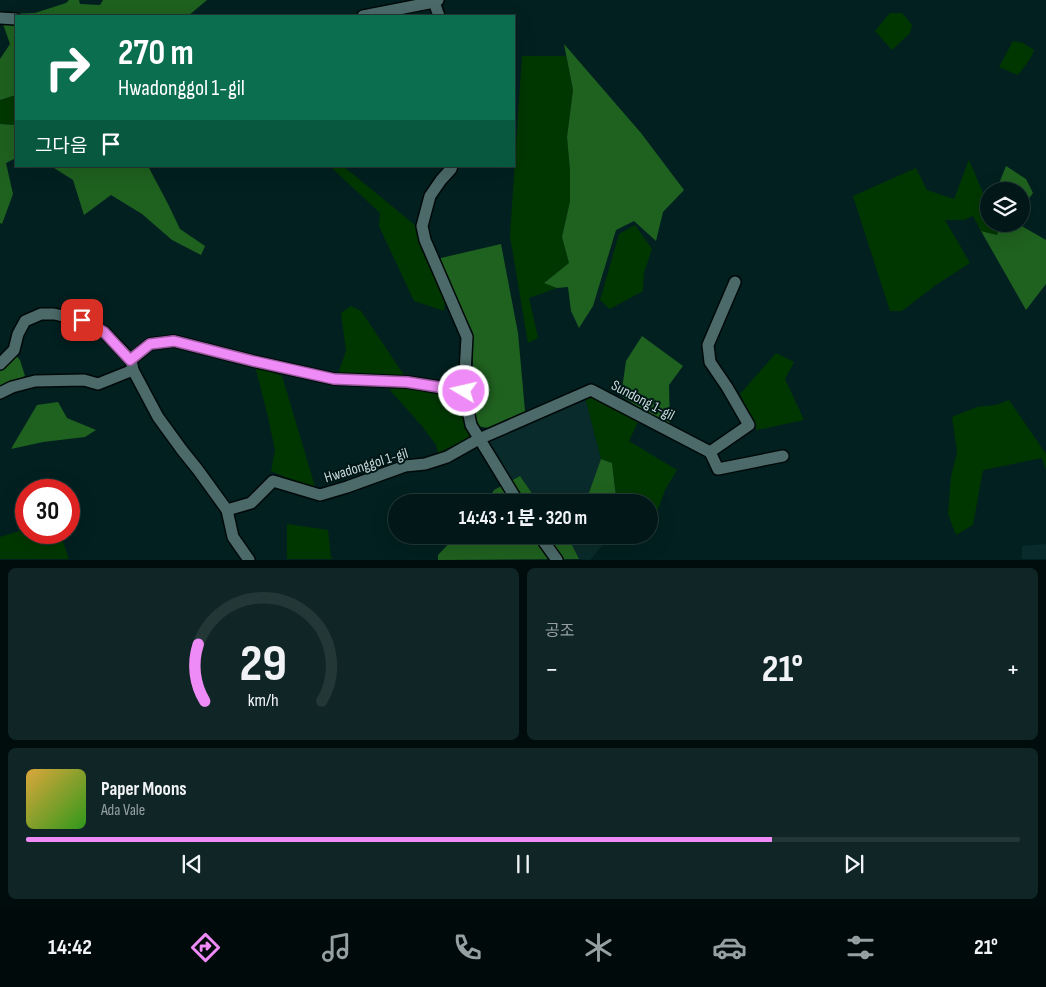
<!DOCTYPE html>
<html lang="ko">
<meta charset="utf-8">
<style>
body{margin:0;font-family:"Sofia Sans Condensed","Noto Sans KR",sans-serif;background:#102525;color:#f1f3f6;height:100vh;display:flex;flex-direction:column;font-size:19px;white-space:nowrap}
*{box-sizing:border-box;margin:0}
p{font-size:16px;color:#96a0a2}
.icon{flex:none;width:28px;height:28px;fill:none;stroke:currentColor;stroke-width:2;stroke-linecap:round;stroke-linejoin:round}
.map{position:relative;height:560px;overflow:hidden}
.panel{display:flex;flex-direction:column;gap:8px;padding:8px;background:#010d0d;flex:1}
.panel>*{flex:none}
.guide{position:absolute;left:15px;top:15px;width:500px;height:152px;border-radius:0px;box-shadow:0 5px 20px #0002,0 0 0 1px #233737;background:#0b6e4f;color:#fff;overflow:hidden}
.controls{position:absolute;left:980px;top:182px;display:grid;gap:10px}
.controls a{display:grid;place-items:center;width:50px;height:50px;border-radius:50%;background:#021818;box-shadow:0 5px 20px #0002,0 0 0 1px #233737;font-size:25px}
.speed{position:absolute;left:15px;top:479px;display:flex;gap:10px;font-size:25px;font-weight:700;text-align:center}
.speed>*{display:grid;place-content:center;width:65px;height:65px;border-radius:50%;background:#021818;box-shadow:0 5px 20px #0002,0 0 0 1px #233737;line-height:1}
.speed .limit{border:8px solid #d22;background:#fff;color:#111}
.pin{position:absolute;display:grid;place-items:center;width:42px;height:42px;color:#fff;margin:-21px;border-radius:10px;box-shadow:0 2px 8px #0006}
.me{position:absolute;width:55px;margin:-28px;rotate:279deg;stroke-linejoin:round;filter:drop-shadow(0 0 4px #0008)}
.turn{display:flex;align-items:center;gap:18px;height:105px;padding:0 20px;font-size:22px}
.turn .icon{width:65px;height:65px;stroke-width:2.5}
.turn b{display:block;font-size:35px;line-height:42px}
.then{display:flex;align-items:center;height:48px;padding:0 20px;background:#0003;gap:10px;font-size:19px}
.big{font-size:38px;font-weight:700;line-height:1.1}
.panel .widget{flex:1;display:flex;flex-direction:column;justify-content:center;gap:8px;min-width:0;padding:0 18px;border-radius:8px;background:#102525}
.panel .dial{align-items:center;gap:0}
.dial svg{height:130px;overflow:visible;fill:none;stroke:#233737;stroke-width:7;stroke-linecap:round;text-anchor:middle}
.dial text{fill:#f1f3f6;stroke:none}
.song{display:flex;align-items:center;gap:15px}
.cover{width:60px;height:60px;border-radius:8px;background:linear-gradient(135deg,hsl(40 70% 55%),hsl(110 70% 35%))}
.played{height:5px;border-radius:2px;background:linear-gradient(90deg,#ef8bf6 75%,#233737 75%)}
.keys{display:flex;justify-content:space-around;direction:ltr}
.heat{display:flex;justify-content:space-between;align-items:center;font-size:28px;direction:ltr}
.panel .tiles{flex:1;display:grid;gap:8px;grid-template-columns:1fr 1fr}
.widget:last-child{grid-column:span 2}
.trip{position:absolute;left:388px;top:494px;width:270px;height:50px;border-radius:25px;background:#021818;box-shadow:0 5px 20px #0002,0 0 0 1px #233737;font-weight:700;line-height:50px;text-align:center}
.dock{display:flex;height:80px;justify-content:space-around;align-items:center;background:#010a0a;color:#96a0a2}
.dock .icon{width:35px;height:35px}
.dock .active{color:#ef8bf6}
.dock b{font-size:22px;color:#f1f3f6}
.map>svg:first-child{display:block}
.built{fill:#0a2b2b}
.green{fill:#003701}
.forest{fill:#1f611f}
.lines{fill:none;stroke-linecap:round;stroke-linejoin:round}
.minor-casing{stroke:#000909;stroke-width:14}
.minor{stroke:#4b6a69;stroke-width:11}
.route-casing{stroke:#9b5aa0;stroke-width:12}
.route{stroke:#ef8bf6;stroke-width:9}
.labels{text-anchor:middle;stroke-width:4;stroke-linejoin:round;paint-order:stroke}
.street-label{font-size:15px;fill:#c9dad9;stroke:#001717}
</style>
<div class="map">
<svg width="1046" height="560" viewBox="0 0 1046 560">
<rect width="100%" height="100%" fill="#022020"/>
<g class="built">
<polygon points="585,397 601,459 586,501 587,502 538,502 520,476 512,480 488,442 496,436"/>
<polygon points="567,535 611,535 590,560 579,559"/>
<polygon points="1046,544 1046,559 1022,559 1022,546"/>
</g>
<g class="green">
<polygon points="890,13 902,13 912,25 910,33 892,50 875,31"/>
<polygon points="1013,41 1023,43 1034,50 1030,59 1018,75 999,67"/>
<polygon points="522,56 566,56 573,90 567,137 570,170 570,201 562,237 569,263 545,282 557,288 529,298 538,338 528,343 510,236"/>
<polygon points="16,95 16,125 0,124 0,100"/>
<polygon points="969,160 989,207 989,224 1001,224 997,235 981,231 973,216 964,220 945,220 970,263 936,285 902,311 890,311 853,196 916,168 927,190 954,199"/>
<polygon points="336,166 343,166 416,226 445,300 444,311 414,301 379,226 380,213 333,169"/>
<polygon points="635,225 652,249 644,273 643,291 610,309 600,300 619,234"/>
<polygon points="351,306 361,311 406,378 338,374 346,351 341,313"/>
<polygon points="776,353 794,362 785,379 804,420 757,430 740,394"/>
<polygon points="255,366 282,376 316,490 271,471 275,450 268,417"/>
<polygon points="409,388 460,396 471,437 438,453 436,445 421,425 389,389"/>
<polygon points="590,394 639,420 629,441 677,470 665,490 656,515 649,517 649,502 619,502 616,497 612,463 601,459 585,397"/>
<polygon points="1009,400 1046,454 1046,470 1042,458 983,470 973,525 956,535 948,514 951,477 957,452 952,417 977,407 996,405"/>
<polygon points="287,524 328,530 331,557 333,559 287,559"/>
<polygon points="26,529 26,532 60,533 69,559 0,559 0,537"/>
</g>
<g class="forest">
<polygon points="69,0 79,0 80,4 100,5 103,0 207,0 188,16 16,16 16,95 0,100 0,59 10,44 3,24 3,14 35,13 66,3"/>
<polygon points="564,44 641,133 684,190 663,212 656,241 634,221 616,230 593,306 579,328 571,311 568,287 557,288 544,283 569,263 562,237 570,201 570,170 567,137 573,90"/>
<polygon points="0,124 16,125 16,158 6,163 13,194 2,224 0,223"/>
<polygon points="51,166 148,166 168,204 180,229 205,246 201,255 172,240 142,214 111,195 84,215 73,180"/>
<polygon points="1006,166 1026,179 1033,193 1021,209 1021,191 996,191"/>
<polygon points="1001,224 1018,224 1046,240 1046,284 1026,310 981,231 997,235"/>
<polygon points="501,244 518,333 525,411 488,428 478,426 473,406 473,333 441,265 441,258"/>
<polygon points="642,336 683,366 669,385 670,427 621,396 626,361"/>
<polygon points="10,349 20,360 25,376 0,388 0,358"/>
<polygon points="58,402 67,418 96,430 85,437 43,442 11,449 37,405"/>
<polygon points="601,459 612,463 616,497 619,502 587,502 586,501"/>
<polygon points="520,476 538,502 487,502 494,490"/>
<polygon points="457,535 567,535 579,559 438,560 438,555"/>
</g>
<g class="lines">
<g class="minor-casing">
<g id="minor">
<polyline points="434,2 439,16"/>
<polyline points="363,16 434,2 438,0"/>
<polyline points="0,18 16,19"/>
<polyline points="452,166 451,169 441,180 430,196 422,226 425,240 467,337 464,391 471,425 518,502"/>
<polyline points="131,360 150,344 174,341 253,361 334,379 407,382 464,391"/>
<polyline points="0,364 14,350 18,334 25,321 41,314 54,314 81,320 104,332 131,360 133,370 158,417 182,450 198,470 227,510 251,503 273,481 320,495 347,487 405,466 425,464 447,457 479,439 591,390 710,452 749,425 727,387 710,362 708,345 735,282"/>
<polyline points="0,393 12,387 35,381 84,380 98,384 133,370"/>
<polyline points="710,452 718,469 783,456"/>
<polyline points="227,510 233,537 249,560"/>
<polyline points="539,535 557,560"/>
</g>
</g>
<use href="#minor" class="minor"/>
</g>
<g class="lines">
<g class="route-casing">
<polyline id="route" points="82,320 104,332 130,360 150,344 174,341 253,361 334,379 407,382 464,391"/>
</g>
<use href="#route" class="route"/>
</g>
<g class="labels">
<g class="street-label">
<text transform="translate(643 400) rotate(28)" y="5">Sundong 1-gil</text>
<text transform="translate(366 465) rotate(-17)" y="5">Hwadonggol 1-gil</text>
</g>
</g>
</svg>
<div class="controls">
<a><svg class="icon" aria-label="layers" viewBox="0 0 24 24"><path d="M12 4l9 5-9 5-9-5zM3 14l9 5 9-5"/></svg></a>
</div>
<div class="speed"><div class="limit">30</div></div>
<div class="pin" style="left:82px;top:320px;background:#d93025"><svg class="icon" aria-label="arrive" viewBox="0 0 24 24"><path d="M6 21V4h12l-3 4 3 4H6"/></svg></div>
<svg class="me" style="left:464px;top:391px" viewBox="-20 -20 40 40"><circle r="17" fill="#ef8bf6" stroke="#fff" stroke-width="3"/><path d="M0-11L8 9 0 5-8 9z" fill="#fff"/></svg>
<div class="trip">14:43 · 1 분 · 320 m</div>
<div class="guide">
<div class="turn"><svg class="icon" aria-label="right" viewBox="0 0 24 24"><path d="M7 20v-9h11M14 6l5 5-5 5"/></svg><div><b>270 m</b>Hwadonggol 1-gil</div></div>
<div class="then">그다음<svg class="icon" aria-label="arrive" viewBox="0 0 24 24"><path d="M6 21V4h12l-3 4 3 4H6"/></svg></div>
</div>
</div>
<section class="panel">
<div class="tiles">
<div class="widget dial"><svg viewBox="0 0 100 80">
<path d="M14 69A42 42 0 1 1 86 69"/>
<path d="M14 69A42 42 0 0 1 10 34" stroke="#ef8bf6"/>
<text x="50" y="56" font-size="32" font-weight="700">29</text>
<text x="50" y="72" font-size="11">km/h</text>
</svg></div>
<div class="widget"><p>공조</p>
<div class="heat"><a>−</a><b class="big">21°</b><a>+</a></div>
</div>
<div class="widget">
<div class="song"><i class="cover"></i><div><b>Paper Moons</b><p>Ada Vale</p></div></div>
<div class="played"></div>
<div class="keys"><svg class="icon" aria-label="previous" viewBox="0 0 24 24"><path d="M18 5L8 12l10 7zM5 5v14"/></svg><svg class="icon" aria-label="pause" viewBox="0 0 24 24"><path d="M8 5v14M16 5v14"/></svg><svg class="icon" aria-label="next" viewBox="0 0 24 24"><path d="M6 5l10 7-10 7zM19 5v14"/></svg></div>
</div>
</div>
</section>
<nav class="dock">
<b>14:42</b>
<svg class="icon active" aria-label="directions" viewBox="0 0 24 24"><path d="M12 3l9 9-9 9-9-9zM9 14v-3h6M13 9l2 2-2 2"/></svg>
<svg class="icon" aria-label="music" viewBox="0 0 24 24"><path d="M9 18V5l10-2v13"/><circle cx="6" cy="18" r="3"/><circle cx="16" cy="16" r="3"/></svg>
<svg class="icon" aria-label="phone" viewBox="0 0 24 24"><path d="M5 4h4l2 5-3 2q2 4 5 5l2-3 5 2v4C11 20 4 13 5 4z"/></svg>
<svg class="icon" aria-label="climate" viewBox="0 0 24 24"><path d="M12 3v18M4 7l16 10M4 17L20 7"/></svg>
<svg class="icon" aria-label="car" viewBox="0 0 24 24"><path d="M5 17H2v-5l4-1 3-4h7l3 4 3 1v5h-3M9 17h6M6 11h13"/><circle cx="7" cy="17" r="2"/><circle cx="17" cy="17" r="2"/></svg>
<svg class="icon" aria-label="filters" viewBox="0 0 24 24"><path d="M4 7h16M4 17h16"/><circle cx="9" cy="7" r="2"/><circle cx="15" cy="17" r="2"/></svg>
<b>21°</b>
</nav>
